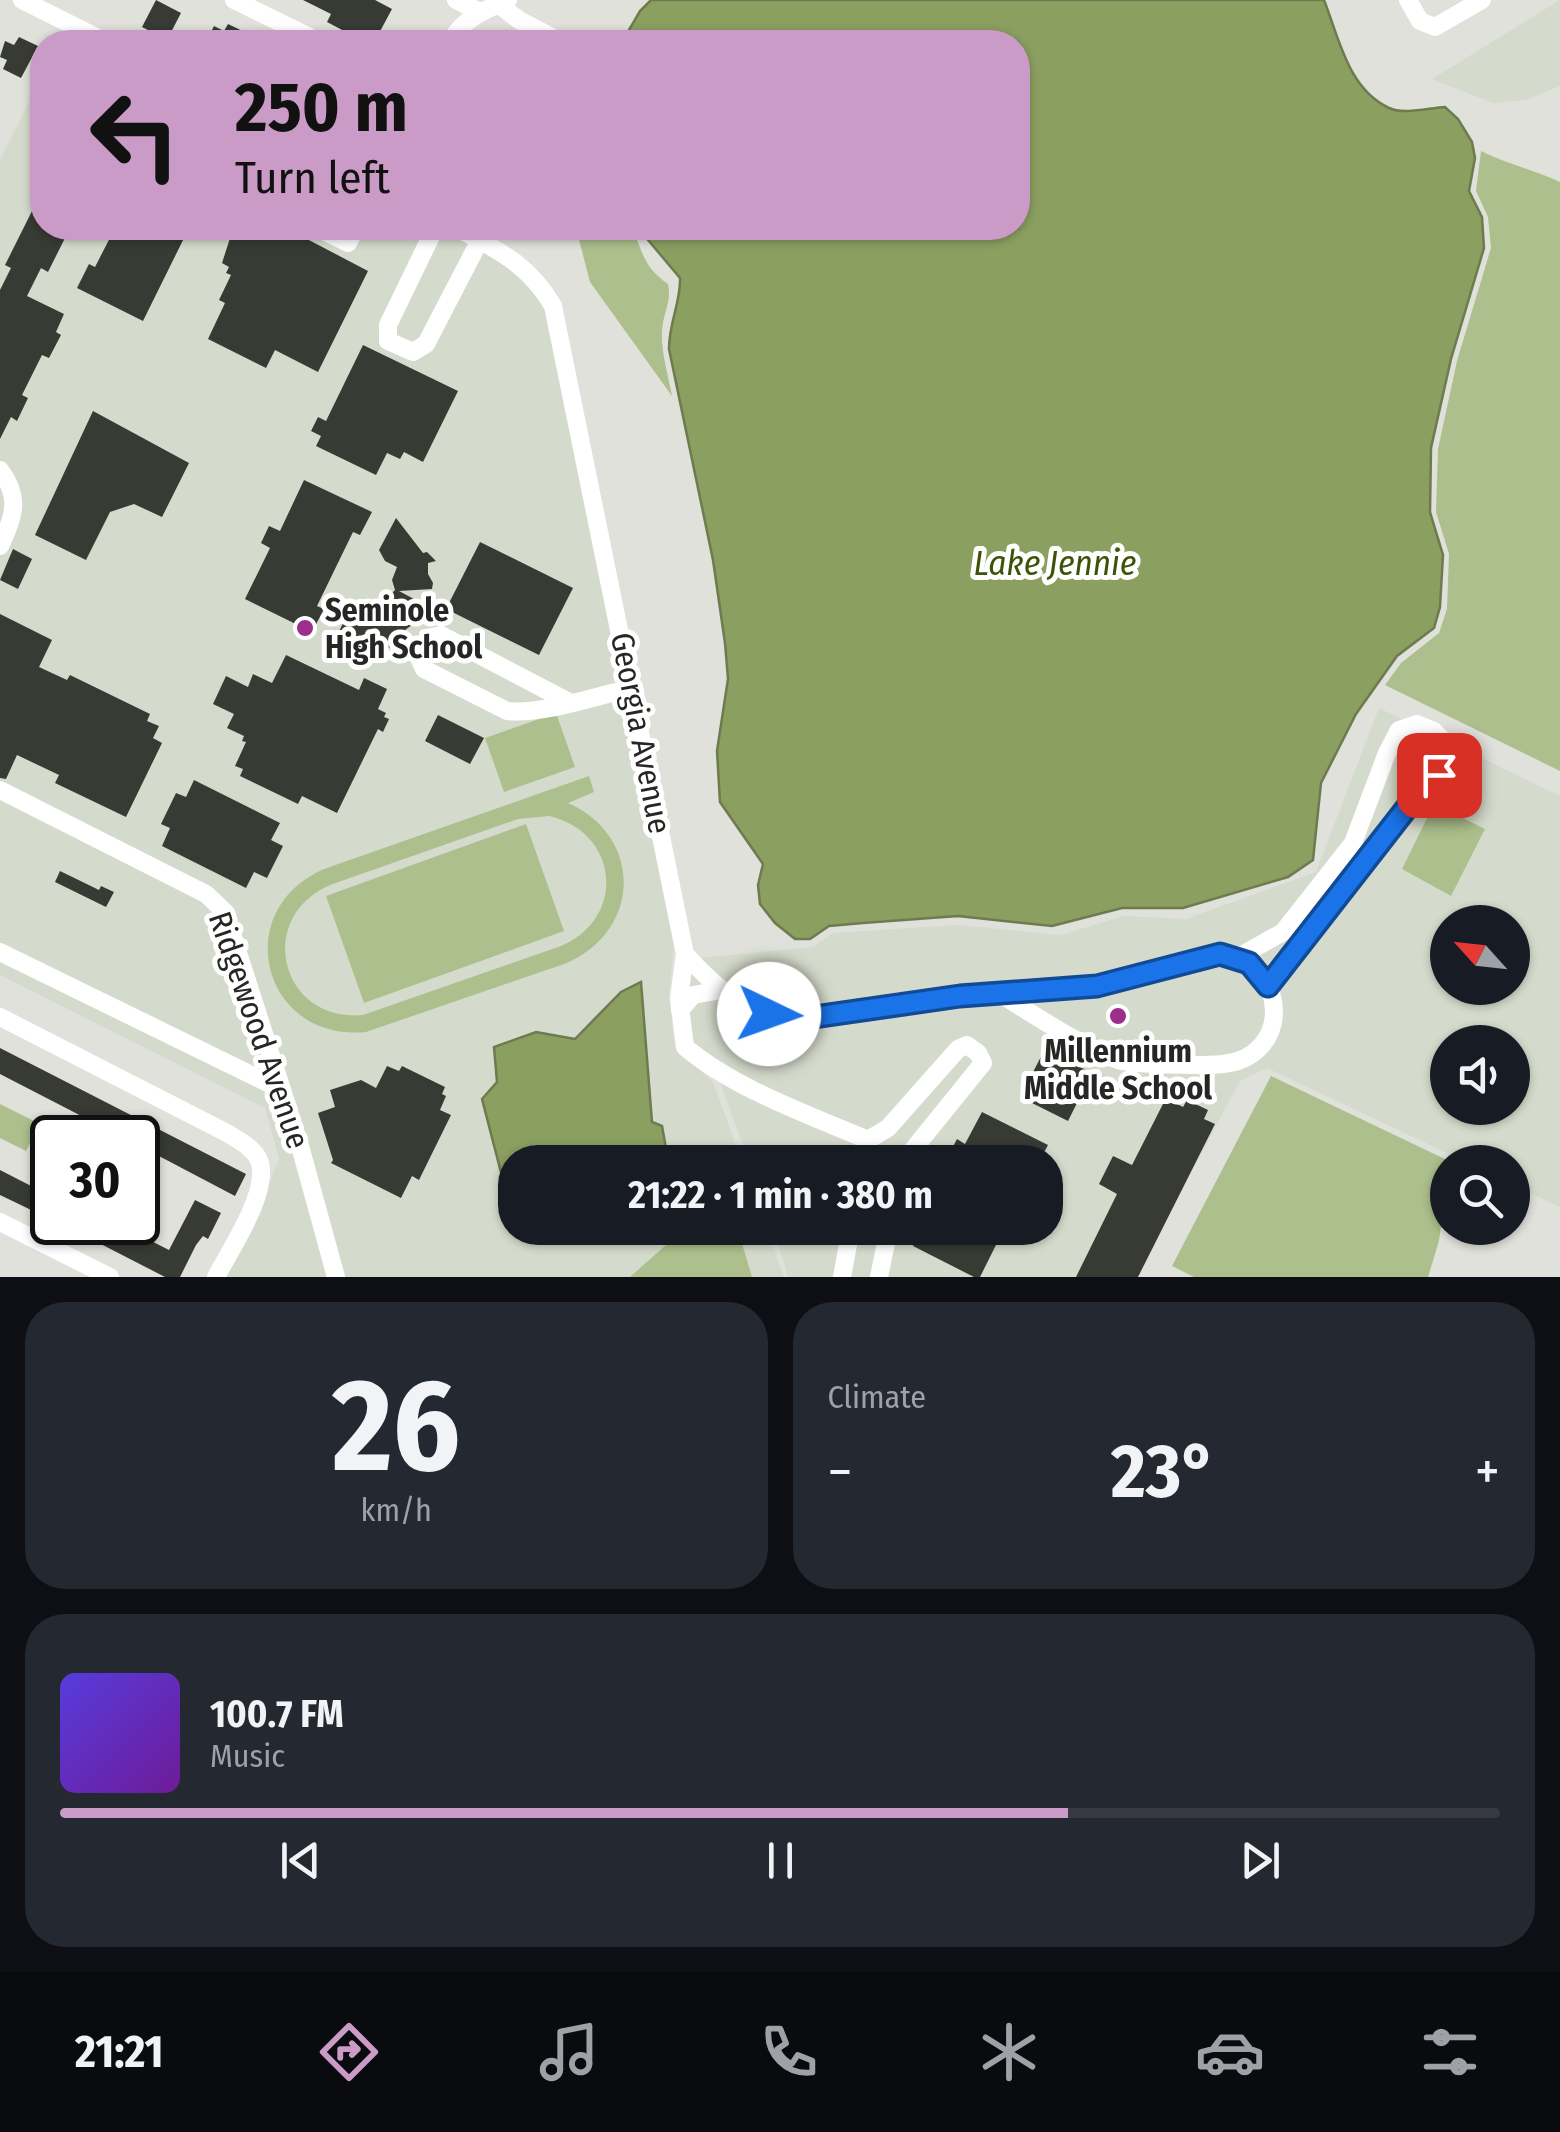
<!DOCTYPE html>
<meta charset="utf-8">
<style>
body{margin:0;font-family:"Fira Sans Condensed",sans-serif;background:#242831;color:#f1f3f6;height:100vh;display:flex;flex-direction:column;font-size:38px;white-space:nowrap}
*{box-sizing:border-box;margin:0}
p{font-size:32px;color:#9ea1a6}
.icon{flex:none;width:55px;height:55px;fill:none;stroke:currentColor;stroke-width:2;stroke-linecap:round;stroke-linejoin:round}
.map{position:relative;height:1277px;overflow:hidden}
.panel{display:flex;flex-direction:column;gap:25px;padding:25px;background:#0d0f14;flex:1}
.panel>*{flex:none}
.top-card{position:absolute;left:30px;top:30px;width:1000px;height:210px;border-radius:40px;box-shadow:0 2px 8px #0004;background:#cb9bc7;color:#111;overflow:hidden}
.needle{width:65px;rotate:297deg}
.buttons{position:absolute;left:1430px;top:905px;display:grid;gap:20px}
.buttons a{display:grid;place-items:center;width:100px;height:100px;border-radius:50%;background:#171b24;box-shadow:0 2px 8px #0004;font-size:50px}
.speed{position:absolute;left:30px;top:1115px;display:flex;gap:20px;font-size:50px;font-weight:700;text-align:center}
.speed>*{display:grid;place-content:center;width:130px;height:130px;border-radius:50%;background:#171b24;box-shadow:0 2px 8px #0004;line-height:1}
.speed .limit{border:5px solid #111;border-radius:15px;background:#fff;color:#111}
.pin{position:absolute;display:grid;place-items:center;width:85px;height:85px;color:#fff;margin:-42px;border-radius:20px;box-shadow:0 5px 15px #0006}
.me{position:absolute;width:110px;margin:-55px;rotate:93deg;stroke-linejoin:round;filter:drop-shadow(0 0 8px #0008)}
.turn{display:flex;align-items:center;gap:35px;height:210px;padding:0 40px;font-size:45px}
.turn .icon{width:130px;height:130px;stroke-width:2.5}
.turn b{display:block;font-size:70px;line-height:85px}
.big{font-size:75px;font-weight:700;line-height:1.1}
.panel .widget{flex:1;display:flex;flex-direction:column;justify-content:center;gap:15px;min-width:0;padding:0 35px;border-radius:40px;background:#242831}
.panel .dial{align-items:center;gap:0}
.dial b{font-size:130px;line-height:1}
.song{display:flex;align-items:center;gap:30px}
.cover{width:120px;height:120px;border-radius:15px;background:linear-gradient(135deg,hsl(250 70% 55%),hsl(280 70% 35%))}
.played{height:10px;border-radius:5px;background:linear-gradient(90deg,#cb9bc7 70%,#363941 70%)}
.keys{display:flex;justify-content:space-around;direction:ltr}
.heat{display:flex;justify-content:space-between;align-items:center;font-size:55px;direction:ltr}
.panel .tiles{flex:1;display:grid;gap:25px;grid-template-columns:1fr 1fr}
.widget:last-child{grid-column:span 2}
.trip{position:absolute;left:498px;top:1145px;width:565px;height:100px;border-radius:40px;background:#171b24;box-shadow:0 2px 8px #0004;font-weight:700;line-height:100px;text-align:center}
.tabs{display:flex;height:160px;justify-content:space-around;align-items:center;background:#090b0e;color:#9ea1a6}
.tabs .icon{width:70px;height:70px}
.tabs .active{color:#cb9bc7}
.tabs b{font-size:45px;color:#f1f3f6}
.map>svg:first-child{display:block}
.built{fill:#d5dbcc;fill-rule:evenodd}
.green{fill:#adbf8c;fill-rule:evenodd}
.water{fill:#8b9f61;stroke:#6d7b4f;stroke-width:2.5}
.building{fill:#383a34}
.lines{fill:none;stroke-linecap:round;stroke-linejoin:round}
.minor{stroke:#fff;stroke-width:18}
.route-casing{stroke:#114b97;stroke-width:25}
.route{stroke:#1a73e8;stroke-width:18}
.poi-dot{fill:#9c2f8e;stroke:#fff;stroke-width:4}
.labels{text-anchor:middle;stroke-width:10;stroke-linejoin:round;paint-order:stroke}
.poi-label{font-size:32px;font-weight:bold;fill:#262724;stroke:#fff;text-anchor:start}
.street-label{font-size:32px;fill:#262724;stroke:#fff}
.water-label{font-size:35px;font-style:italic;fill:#40520a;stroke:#fff}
</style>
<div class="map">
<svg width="1560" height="1277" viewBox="0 0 1560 1277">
<rect width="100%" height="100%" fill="#dfe1da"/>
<g class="built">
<polygon points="1560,0 1560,86 1527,100 1493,103 1432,79"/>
<polygon points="42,76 42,228 441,228 507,262 546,309 674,947 669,995 675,1048 713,1082 742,1162 515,1162 515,1228 766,1228 784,1277 223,1277 264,1197 279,1159 265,1108 0,975 0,160"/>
<path d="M1379,708L1560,796V1207L1513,1185L1512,1162H1466L1267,1068L1240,1081L1135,1277H788L773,1228H1045V1162H749L720,1082L679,1043V960L813,947L833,933L957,925L1061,935L1123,916L1186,919L1316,872ZM1448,922H1512V988H1448ZM1448,1042H1512V1108H1448Z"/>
</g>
<g class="green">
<path d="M1481,151C1507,164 1534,170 1560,182V771L1385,685L1401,663L1439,633L1447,609L1449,554L1436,512L1438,449L1457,361L1491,248L1488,217L1476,191Z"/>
<path d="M576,228H631C645,253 641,265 668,284C672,301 663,313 662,331C661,353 668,374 672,396L590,282Z"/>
<polygon points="556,713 575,767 504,792 485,738"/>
<path d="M589,776L594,792L568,803C643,836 642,930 567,963L366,1032C262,1042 229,910 324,869ZM549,816C619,832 627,918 561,946L363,1015C281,1023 254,918 330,885L518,819Z"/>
<polygon points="1434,804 1485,829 1451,896 1402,869"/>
<polygon points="526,824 564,931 364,1003 326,896"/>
<polygon points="1271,1076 1449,1161 1439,1241 1428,1277 1194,1277 1172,1266"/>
<polygon points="0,1104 40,1124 26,1151 0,1138"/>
<polygon points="685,1228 733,1228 740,1237 752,1277 630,1277"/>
</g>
<g class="water">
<path d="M651,0H1324C1339,38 1348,89 1389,108C1404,115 1428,108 1445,107L1458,119L1472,142L1475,158L1469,191L1482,217L1484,248L1451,359L1431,448L1430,512L1443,555L1440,607L1434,628L1397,656L1356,714L1321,783L1313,860L1288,877L1183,908H1122L1052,926L958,916L863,923L829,926L810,939H795L775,923L760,904L758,885L763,864L720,802L717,751L728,679L725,643L713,560L669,349C669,322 681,302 680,278L638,228H1018V42H622L640,11Z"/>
<polygon points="641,982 652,1122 662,1126 667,1154 661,1162 515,1162 515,1212 510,1207 482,1099 497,1082 494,1047 536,1032 575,1039 621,992"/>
</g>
<g class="building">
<polygon points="156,0 181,13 167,40 142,27"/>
<polygon points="303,0 375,0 392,9 377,37 367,32 363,41 327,22 331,14"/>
<polygon points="228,24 265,42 206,42 214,26 224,31"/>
<polygon points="19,37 38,46 21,78 3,69 7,60 0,57 5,41 14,45"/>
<polygon points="42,191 42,228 70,228 48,272 41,268 27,296 64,314 56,332 61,335 49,358 42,355 22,395 28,398 17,421 11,417 0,439 0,290 11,268 5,265"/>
<polygon points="115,228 189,228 143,321 77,288 89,264 95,267"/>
<polygon points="237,228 286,228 368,271 318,372 275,350 266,368 208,339 225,303 219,300 231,275 226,273 229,267 222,263 231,235"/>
<polygon points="363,345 458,391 423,462 404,452 400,459 387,453 376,475 316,446 321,436 311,431 318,417 326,421"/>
<polygon points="93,411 189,463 162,517 134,504 110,512 86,560 35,535"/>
<polygon points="304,480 372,512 360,535 353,532 317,606 324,609 312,632 245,599 270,548 261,543 269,526 280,531"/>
<polygon points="396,518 423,553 427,552 436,561 428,563 428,574 433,583 432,589 399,591 427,606 425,615 388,643 390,647 383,653 332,646 346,617 360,614 371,618 378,609 388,604 389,596 395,590 392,580 397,567 385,561 379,550"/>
<polygon points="480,542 573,588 539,655 446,609"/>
<polygon points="13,549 32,559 18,589 0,580"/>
<polygon points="0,614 52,640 39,667 67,680 70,675 150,714 147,721 159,726 153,738 162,743 126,817 55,783 59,775 17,755 6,779 0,778"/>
<polygon points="286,655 359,690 364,678 387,689 378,709 386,713 384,717 389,719 383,732 378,729 337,813 302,796 298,804 240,776 243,769 235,766 246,742 242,741 244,736 227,728 234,714 213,704 226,676 248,687 253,674 272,683"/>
<polygon points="438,715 484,738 470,764 425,741"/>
<polygon points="194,780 280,823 271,840 283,846 267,878 254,872 246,888 162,846 170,828 161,824 176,793 186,797"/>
<polygon points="60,871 99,890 101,886 114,892 106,907 55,882"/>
<polygon points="0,1048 246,1174 235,1196 138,1145 138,1138 124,1138 0,1074"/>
<polygon points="1045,1049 1092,1073 1068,1121 1020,1097"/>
<polygon points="387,1066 399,1071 402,1066 445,1087 442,1094 446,1096 440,1110 451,1115 419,1180 412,1176 401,1198 331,1163 333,1160 318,1113 335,1107 330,1090 361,1080 376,1088"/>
<polygon points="1166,1098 1183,1107 1187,1100 1208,1110 1204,1119 1215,1124 1138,1277 1076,1277 1117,1194 1099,1184 1113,1156 1132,1165"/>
<polygon points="982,1112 1048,1145 1039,1162 945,1162 957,1139 965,1144"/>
<polygon points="0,1170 37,1189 39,1185 52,1191 52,1220 0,1195"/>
<polygon points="195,1200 221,1213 208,1239 203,1236 196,1245 180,1277 165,1277 58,1222 114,1222 169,1250"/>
<polygon points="923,1228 1022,1228 1015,1242 1001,1235 980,1277 974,1277 913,1246"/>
</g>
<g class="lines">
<g class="minor">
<polyline points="22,0 106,42"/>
<polyline points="234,0 320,42"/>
<polyline points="456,0 480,12"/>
<polyline points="1408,0 1420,21 1435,27 1482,0"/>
<polyline points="498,4 519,20 561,42"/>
<path d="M450,42C463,19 484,10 508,0"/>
<polyline points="317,228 348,243 356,228"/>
<polyline points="435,228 388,325 388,341 413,352 426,344 480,240"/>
<path d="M457,228C496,249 530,265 553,306L685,954C715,987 745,1014 791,1019C805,1021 822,1016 836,1014C876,1008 916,1002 956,997C1003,991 1052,994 1099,985C1125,980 1204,951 1223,955C1291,967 1291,1057 1223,1064C1204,1066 1133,1065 1118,1060C1076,1043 1037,1017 999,993"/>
<path d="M0,470C21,497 14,517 0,546"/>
<path d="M569,702L441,635L432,637L420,660L424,669L507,711C542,715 596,696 632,688"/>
<polyline points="0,790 206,894 225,912 300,1146 336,1277"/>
<polyline points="0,952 282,1090"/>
<path d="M685,954L679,998L685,1047C735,1089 809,1115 868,1140"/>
<polyline points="1235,959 1283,932 1353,843 1387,753 1399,730 1417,724 1434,731 1446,744 1445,768 1416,796 1268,986"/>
<polyline points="680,1010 693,995 721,990"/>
<path d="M0,1017L227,1133C238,1140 251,1146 258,1158C273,1187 230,1250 216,1277"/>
<polyline points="864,1162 868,1140 888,1128 958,1049 967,1045 978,1053 983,1063 903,1162"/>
<polyline points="0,1222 110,1277"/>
<polyline points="842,1277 851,1228"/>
<polyline points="879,1277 889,1228"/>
</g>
</g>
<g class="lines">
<g class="route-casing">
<polyline id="route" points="769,1014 793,1020 960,996 1097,986 1220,954 1249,963 1268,986 1416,796 1439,775"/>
</g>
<use href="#route" class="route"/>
</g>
<g class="poi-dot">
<circle cx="305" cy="628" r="10"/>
<circle cx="1118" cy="1016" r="10"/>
</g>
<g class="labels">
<g class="poi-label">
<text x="325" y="621">Seminole<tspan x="325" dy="37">High School</tspan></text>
<text x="1118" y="1062" text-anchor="middle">Millennium<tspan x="1118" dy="37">Middle School</tspan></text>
</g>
<g class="street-label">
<text transform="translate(641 733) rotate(79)" y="11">Georgia Avenue</text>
<text transform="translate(259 1030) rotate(71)" y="11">Ridgewood Avenue</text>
</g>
<g class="water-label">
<text x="1055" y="575">Lake Jennie</text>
</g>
</g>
</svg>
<div class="buttons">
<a><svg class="needle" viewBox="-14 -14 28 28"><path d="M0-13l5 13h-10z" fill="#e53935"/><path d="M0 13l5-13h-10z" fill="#9ea1a6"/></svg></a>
<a><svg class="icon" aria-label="sound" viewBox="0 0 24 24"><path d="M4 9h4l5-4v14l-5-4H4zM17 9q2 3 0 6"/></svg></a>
<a><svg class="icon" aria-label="search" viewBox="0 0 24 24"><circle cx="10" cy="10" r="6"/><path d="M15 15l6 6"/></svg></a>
</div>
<div class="speed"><div class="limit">30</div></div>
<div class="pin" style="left:1439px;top:775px;background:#d93025"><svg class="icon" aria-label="arrive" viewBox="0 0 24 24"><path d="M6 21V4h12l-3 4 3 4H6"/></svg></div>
<svg class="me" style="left:769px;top:1014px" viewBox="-20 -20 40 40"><circle r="19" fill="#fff"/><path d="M0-13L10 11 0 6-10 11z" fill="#1a73e8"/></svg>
<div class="trip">21:22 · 1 min · 380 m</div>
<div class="top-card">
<div class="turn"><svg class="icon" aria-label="left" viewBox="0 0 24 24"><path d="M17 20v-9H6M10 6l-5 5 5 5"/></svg><div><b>250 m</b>Turn left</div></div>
</div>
</div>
<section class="panel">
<div class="tiles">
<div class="widget dial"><b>26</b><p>km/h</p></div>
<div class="widget"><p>Climate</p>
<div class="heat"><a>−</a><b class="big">23°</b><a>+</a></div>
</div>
<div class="widget">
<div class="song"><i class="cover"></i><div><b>100.7 FM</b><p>Music</p></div></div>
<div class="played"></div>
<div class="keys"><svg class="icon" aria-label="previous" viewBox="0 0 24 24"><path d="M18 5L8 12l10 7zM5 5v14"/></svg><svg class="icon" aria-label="pause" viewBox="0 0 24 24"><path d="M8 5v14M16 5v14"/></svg><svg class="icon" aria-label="next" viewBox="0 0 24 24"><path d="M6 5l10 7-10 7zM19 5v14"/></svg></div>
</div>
</div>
</section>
<nav class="tabs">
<b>21:21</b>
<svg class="icon active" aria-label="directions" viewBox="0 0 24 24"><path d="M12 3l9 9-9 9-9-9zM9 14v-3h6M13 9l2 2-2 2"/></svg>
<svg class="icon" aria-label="music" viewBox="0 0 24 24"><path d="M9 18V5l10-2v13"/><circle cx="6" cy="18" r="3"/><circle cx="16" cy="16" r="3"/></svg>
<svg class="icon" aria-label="phone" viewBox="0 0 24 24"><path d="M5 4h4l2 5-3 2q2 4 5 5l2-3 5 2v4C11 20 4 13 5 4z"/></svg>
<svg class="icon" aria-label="climate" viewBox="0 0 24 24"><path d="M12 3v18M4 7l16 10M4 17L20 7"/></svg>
<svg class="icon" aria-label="car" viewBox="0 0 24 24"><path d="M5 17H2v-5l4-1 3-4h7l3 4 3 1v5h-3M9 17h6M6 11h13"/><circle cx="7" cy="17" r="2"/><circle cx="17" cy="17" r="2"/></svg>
<svg class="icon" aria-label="filters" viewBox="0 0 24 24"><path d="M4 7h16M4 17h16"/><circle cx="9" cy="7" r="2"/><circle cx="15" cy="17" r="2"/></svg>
</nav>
